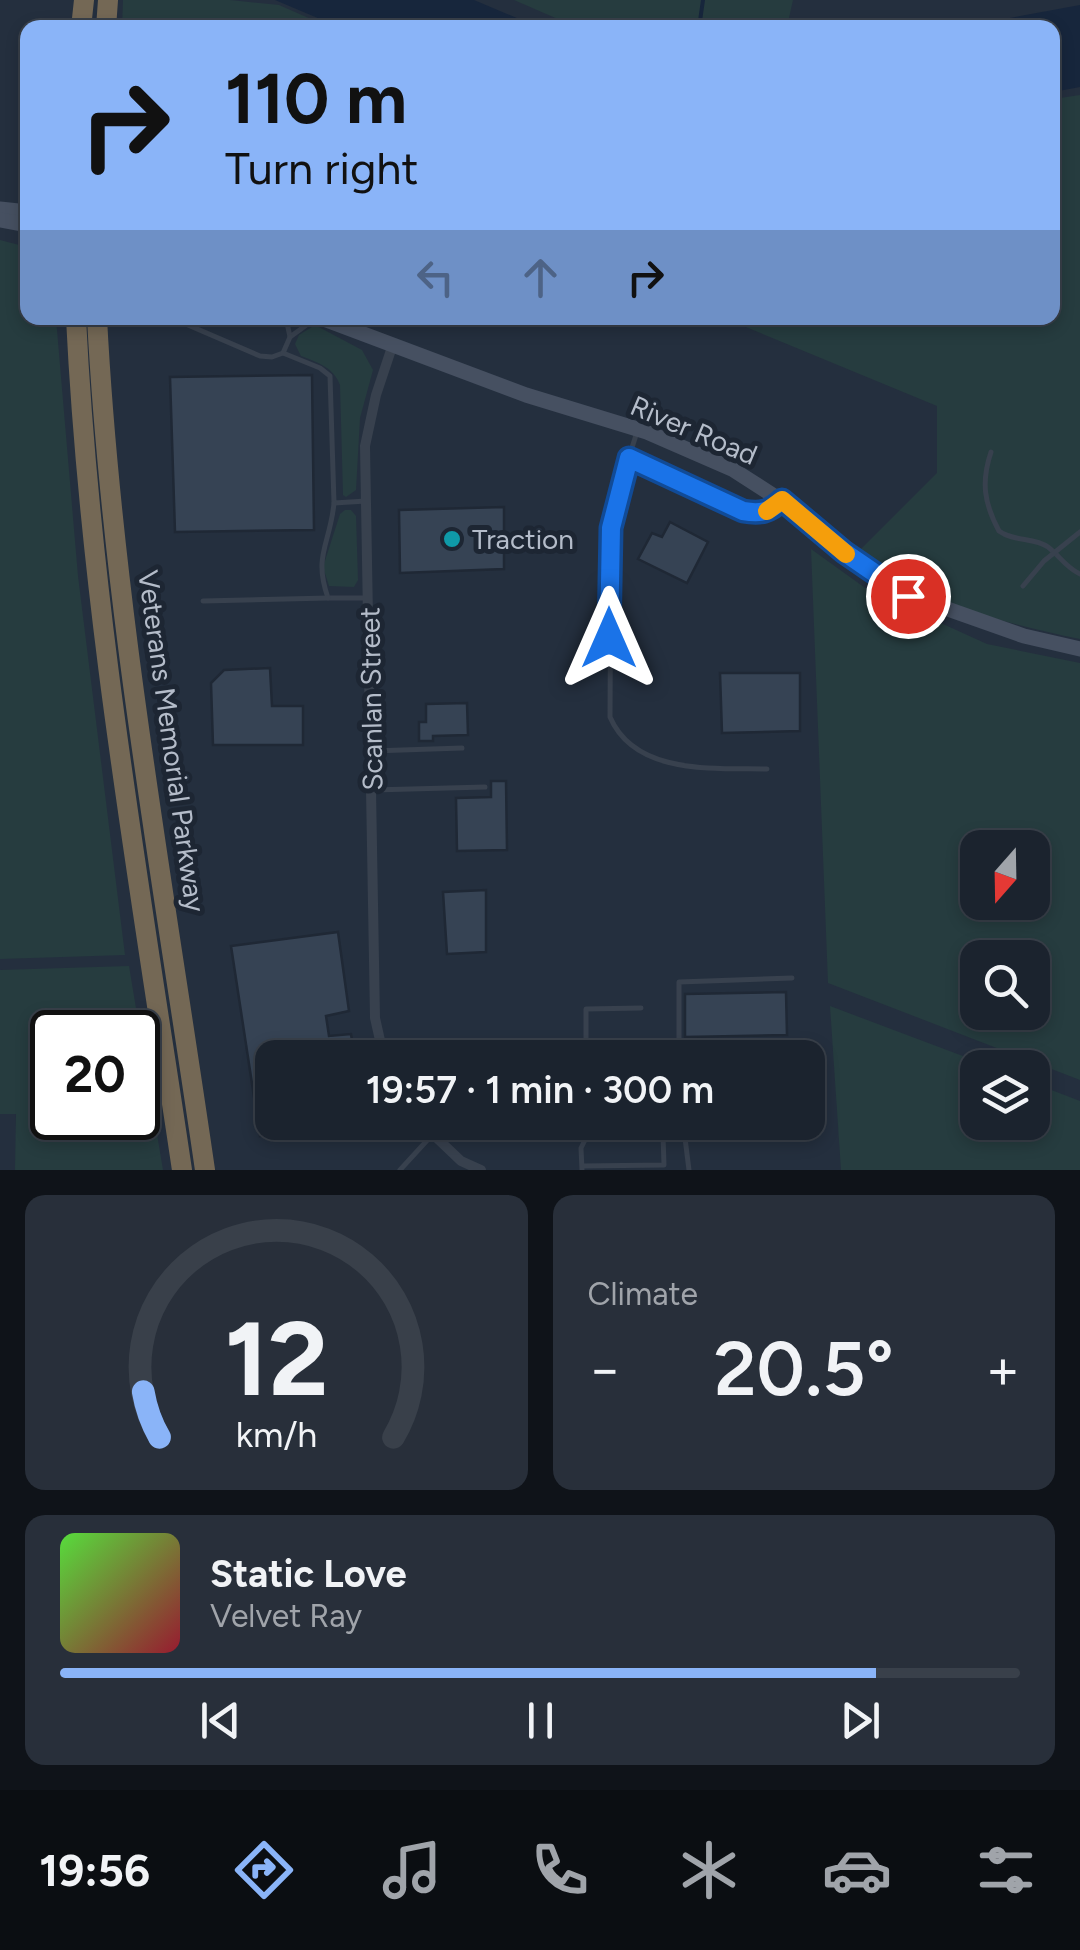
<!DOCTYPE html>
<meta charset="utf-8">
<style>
body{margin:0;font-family:Figtree,sans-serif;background:#282f3a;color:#f1f3f6;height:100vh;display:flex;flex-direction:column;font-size:38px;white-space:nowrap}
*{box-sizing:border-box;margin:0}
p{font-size:32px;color:#a0a4aa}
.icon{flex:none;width:55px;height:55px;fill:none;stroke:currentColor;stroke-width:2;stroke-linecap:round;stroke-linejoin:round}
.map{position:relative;height:1170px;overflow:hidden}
.sheet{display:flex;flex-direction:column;gap:25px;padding:25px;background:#0f1319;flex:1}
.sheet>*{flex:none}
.banner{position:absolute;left:20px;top:20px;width:1040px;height:305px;border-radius:20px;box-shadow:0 5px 15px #0003,0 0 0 2px #39404a;background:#8ab4f8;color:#111;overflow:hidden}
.needle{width:65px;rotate:200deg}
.tools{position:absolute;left:960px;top:830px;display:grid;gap:20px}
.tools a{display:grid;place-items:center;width:90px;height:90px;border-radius:20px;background:#1b232e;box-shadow:0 5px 15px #0003,0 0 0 2px #39404a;font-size:50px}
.speed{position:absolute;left:30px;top:1010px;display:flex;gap:20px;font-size:50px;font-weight:700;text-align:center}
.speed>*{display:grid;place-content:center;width:130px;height:130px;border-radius:50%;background:#1b232e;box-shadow:0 5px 15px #0003,0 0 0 2px #39404a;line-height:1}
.speed .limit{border:5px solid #111;border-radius:15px;background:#fff;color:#111}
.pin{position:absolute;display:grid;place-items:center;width:85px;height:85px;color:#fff;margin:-42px;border:5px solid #fff;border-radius:50%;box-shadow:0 2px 10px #0007}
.me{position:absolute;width:110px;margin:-55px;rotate:0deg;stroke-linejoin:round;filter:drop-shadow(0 0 8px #0008)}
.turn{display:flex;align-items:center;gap:35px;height:210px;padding:0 40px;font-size:45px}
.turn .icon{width:130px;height:130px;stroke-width:2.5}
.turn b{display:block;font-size:70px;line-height:85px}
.lanes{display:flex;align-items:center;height:95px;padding:0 40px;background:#0003;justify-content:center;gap:50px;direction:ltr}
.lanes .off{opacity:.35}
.big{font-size:75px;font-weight:600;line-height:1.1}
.sheet .tile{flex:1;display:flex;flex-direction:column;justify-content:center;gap:15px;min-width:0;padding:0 35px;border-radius:20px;background:#282f3a}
.sheet .dial{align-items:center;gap:0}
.dial svg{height:260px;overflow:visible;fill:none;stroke:#39404a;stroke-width:7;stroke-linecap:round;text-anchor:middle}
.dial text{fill:#f1f3f6;stroke:none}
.song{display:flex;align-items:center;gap:30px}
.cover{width:120px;height:120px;border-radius:15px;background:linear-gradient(135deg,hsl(110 70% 55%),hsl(350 70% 35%))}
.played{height:10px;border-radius:5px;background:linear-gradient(90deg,#8ab4f8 85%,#39404a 85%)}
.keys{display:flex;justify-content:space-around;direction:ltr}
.heat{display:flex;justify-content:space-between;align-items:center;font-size:55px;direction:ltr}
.sheet .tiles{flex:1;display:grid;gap:25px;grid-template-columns:1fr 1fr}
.tile:last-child{grid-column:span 2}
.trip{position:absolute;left:255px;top:1040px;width:570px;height:100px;border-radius:20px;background:#1b232e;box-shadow:0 5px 15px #0003,0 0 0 2px #39404a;font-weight:600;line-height:100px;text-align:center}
.tab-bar{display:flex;height:160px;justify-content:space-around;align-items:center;background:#0b0e12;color:#a0a4aa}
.tab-bar .icon{width:70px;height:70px}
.tab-bar .on{color:#8ab4f8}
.tab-bar b{font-size:45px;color:#f1f3f6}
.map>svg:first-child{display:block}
.green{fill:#263c3f;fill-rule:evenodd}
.water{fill:#17263c}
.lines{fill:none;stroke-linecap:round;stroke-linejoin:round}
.stream{stroke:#17263c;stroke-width:4}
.building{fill:#364354;stroke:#1f2835;stroke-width:2.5}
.lane{stroke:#38414e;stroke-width:5}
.street{stroke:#38414e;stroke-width:10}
.secondary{stroke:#465061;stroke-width:15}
.highway{stroke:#746855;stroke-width:20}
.route-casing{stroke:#114b97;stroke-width:25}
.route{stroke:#1a73e8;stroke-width:18}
.slow{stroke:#f59e0b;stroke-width:18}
.culture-dot{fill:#0f9aa8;stroke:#1d2633;stroke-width:4}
.labels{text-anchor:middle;stroke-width:10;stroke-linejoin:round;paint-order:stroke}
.street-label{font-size:28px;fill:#b4bcc9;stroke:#1d2633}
.poi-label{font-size:28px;fill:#b4bcc9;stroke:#1d2633;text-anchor:start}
</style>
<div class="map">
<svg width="1080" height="1170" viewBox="0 0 1080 1170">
<rect width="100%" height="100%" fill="#242f3e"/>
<g class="green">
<polygon points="123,0 230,0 279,5 320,23 320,27 122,27"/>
<polygon points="514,0 793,0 787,27 636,27 560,20"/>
<path d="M1080,95V639C1002,623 923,602 858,552L937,473V406L724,318H1052L1053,99Z"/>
<polygon points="0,240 27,247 28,318 56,318 78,576 125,955 0,959"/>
<path d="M315,325L362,350L373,370L360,418L356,490L346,497L343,495L340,385C333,367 319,363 301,356L295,344L299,335Z"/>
<polygon points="345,510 351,510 356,516 358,580 354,587 329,586 323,567 340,514"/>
<path d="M811,549L868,590L987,644L1080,663V1080L828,983ZM978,848H1032V902H978ZM978,958H1032V1012H978Z"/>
<path d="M129,966L163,1170H15L16,1114H0V970ZM52,1032H138V1118H52Z"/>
<polygon points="830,1006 992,1067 978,1068 978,1122 1032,1122 1033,1083 1080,1101 1080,1170 841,1170"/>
</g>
<g class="water">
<polygon points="275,0 474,0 538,27 339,27"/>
<polygon points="1080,5 1080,87 1053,92 1052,28 961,27"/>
</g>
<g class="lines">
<polyline class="stream" points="699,28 703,0"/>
</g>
<g class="building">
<polygon points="312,375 314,530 175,532 170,377"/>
<polygon points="504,507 504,569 400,573 399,510"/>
<polygon points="670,522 708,542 687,583 638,559 652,533 662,537"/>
<polygon points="270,668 272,706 303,706 303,745 213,745 211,683 224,670"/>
<polygon points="720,673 800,673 800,731 722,733"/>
<polygon points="467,703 468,735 433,736 433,741 419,741 419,722 426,722 426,704"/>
<polygon points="491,781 506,781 507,850 457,851 456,798 491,797"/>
<polygon points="486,890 486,952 447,954 443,892"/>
<polygon points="338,932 349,1011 326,1016 329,1036 351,1034 355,1058 272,1058 272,1122 312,1122 312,1128 260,1136 231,946"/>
<polygon points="786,992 787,1035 685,1037 685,994"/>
<polygon points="658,1042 658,1058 592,1058 592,1043"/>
</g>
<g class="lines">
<g class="lane">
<polyline points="286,318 290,337 316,318"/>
<polyline points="181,322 260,356 272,357 283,353 290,337"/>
<polyline points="283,353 320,368 330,376 334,503 366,501"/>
<path d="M637,432L621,482L611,528L610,717C635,775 713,768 767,769"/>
<path d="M991,452C981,482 984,503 999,531C1014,542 1034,537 1048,547C1060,556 1065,567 1080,574"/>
<path d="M629,458L743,511C759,514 767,514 780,503"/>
<path d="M334,503C330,545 313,555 328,598H365"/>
<polyline points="1023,586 1044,561 1080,532"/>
<polyline points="203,601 328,598"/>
<polyline points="372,751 462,748"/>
<polyline points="373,790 485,787"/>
<polyline points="703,1048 703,1058"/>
<polyline points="735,1057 735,1058"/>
<polyline points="586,1058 586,1009 641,1008"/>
<polyline points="679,1058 679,982 792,978"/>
<polyline points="587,1122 587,1136"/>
<polyline points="683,1122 689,1170"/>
<polyline points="400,1170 432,1135"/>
<polyline points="582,1170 581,1148 587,1136 663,1135 664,1165 582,1166"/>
</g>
<g class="street">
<polyline points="384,1058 375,1018 365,446 376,395 393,344"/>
<polyline points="420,1122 461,1161 481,1170"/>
</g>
<g class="secondary">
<polyline points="0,209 28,212"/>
<polyline points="0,220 28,225"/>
<polyline points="321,318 526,395 647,432 732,469 785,503 844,553 908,595 1024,636 1080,649"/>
</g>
<g class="highway">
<polyline points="81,28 84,0"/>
<polyline points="106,28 108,0"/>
<path d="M76,318C90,604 140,887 182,1170"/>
<path d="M97,318C112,603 164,887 205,1170"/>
</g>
</g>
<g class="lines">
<g class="route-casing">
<path id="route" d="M609,638L611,528L629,458L743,511C761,514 769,512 782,500L844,552L908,596"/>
</g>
<use href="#route" class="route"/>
<polyline class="slow" points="767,511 782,500 846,554"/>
</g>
<circle class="culture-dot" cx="452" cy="539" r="10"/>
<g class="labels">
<g class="street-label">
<text transform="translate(694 430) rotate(23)" y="10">River Road</text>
<text transform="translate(371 699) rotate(-91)" y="10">Scanlan Street</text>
<text transform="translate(172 741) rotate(82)" y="10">Veterans Memorial Parkway</text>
</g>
<g class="poi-label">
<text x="472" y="549">Traction</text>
</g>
</g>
</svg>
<div class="tools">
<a><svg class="needle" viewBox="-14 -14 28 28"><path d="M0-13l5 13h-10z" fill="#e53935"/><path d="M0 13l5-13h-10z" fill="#a0a4aa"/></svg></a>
<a><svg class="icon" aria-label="search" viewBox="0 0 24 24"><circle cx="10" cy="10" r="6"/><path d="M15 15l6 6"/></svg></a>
<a><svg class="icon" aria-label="layers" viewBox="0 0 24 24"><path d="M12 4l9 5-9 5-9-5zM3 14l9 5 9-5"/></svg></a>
</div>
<div class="speed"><div class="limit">20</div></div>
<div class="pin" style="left:908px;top:596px;background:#d93025"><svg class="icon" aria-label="arrive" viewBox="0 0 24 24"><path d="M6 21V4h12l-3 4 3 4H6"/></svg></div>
<svg class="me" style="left:609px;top:638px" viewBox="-20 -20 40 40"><path d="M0-17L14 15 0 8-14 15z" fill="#1a73e8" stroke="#fff" stroke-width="4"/></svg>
<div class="trip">19:57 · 1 min · 300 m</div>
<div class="banner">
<div class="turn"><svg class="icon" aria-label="right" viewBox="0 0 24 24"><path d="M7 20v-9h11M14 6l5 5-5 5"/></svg><div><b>110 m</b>Turn right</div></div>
<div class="lanes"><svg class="icon off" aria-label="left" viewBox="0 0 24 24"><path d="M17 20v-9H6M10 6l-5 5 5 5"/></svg><svg class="icon off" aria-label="ahead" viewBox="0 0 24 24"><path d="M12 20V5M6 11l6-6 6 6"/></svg><svg class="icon" aria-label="right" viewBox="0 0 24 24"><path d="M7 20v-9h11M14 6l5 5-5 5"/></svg></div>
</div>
</div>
<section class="sheet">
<div class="tiles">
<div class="tile dial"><svg viewBox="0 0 100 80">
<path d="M14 69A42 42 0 1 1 86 69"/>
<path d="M14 69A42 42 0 0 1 9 55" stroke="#8ab4f8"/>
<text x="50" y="56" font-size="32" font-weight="700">12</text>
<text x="50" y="72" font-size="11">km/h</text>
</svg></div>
<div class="tile"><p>Climate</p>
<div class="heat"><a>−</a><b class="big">20.5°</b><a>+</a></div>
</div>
<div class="tile">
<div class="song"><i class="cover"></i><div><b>Static Love</b><p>Velvet Ray</p></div></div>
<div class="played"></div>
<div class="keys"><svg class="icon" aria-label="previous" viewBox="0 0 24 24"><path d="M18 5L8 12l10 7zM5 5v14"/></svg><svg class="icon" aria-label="pause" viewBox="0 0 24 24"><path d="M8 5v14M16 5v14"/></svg><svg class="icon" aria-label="next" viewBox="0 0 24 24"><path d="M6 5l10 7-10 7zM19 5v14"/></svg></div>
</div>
</div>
</section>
<nav class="tab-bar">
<b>19:56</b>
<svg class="icon on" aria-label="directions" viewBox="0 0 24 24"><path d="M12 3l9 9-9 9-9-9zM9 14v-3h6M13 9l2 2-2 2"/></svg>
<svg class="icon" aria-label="music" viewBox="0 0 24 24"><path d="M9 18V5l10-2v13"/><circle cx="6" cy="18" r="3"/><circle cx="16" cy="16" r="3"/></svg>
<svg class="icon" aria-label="phone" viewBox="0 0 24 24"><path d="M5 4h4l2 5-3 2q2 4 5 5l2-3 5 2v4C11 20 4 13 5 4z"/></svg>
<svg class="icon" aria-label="climate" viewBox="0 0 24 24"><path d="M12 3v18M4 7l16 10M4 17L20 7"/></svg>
<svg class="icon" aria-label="car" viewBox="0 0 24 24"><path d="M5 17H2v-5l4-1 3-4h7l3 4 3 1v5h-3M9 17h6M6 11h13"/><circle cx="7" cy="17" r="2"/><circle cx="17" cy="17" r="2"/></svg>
<svg class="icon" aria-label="filters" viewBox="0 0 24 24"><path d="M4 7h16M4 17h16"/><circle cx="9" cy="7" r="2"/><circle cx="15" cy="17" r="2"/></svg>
</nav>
